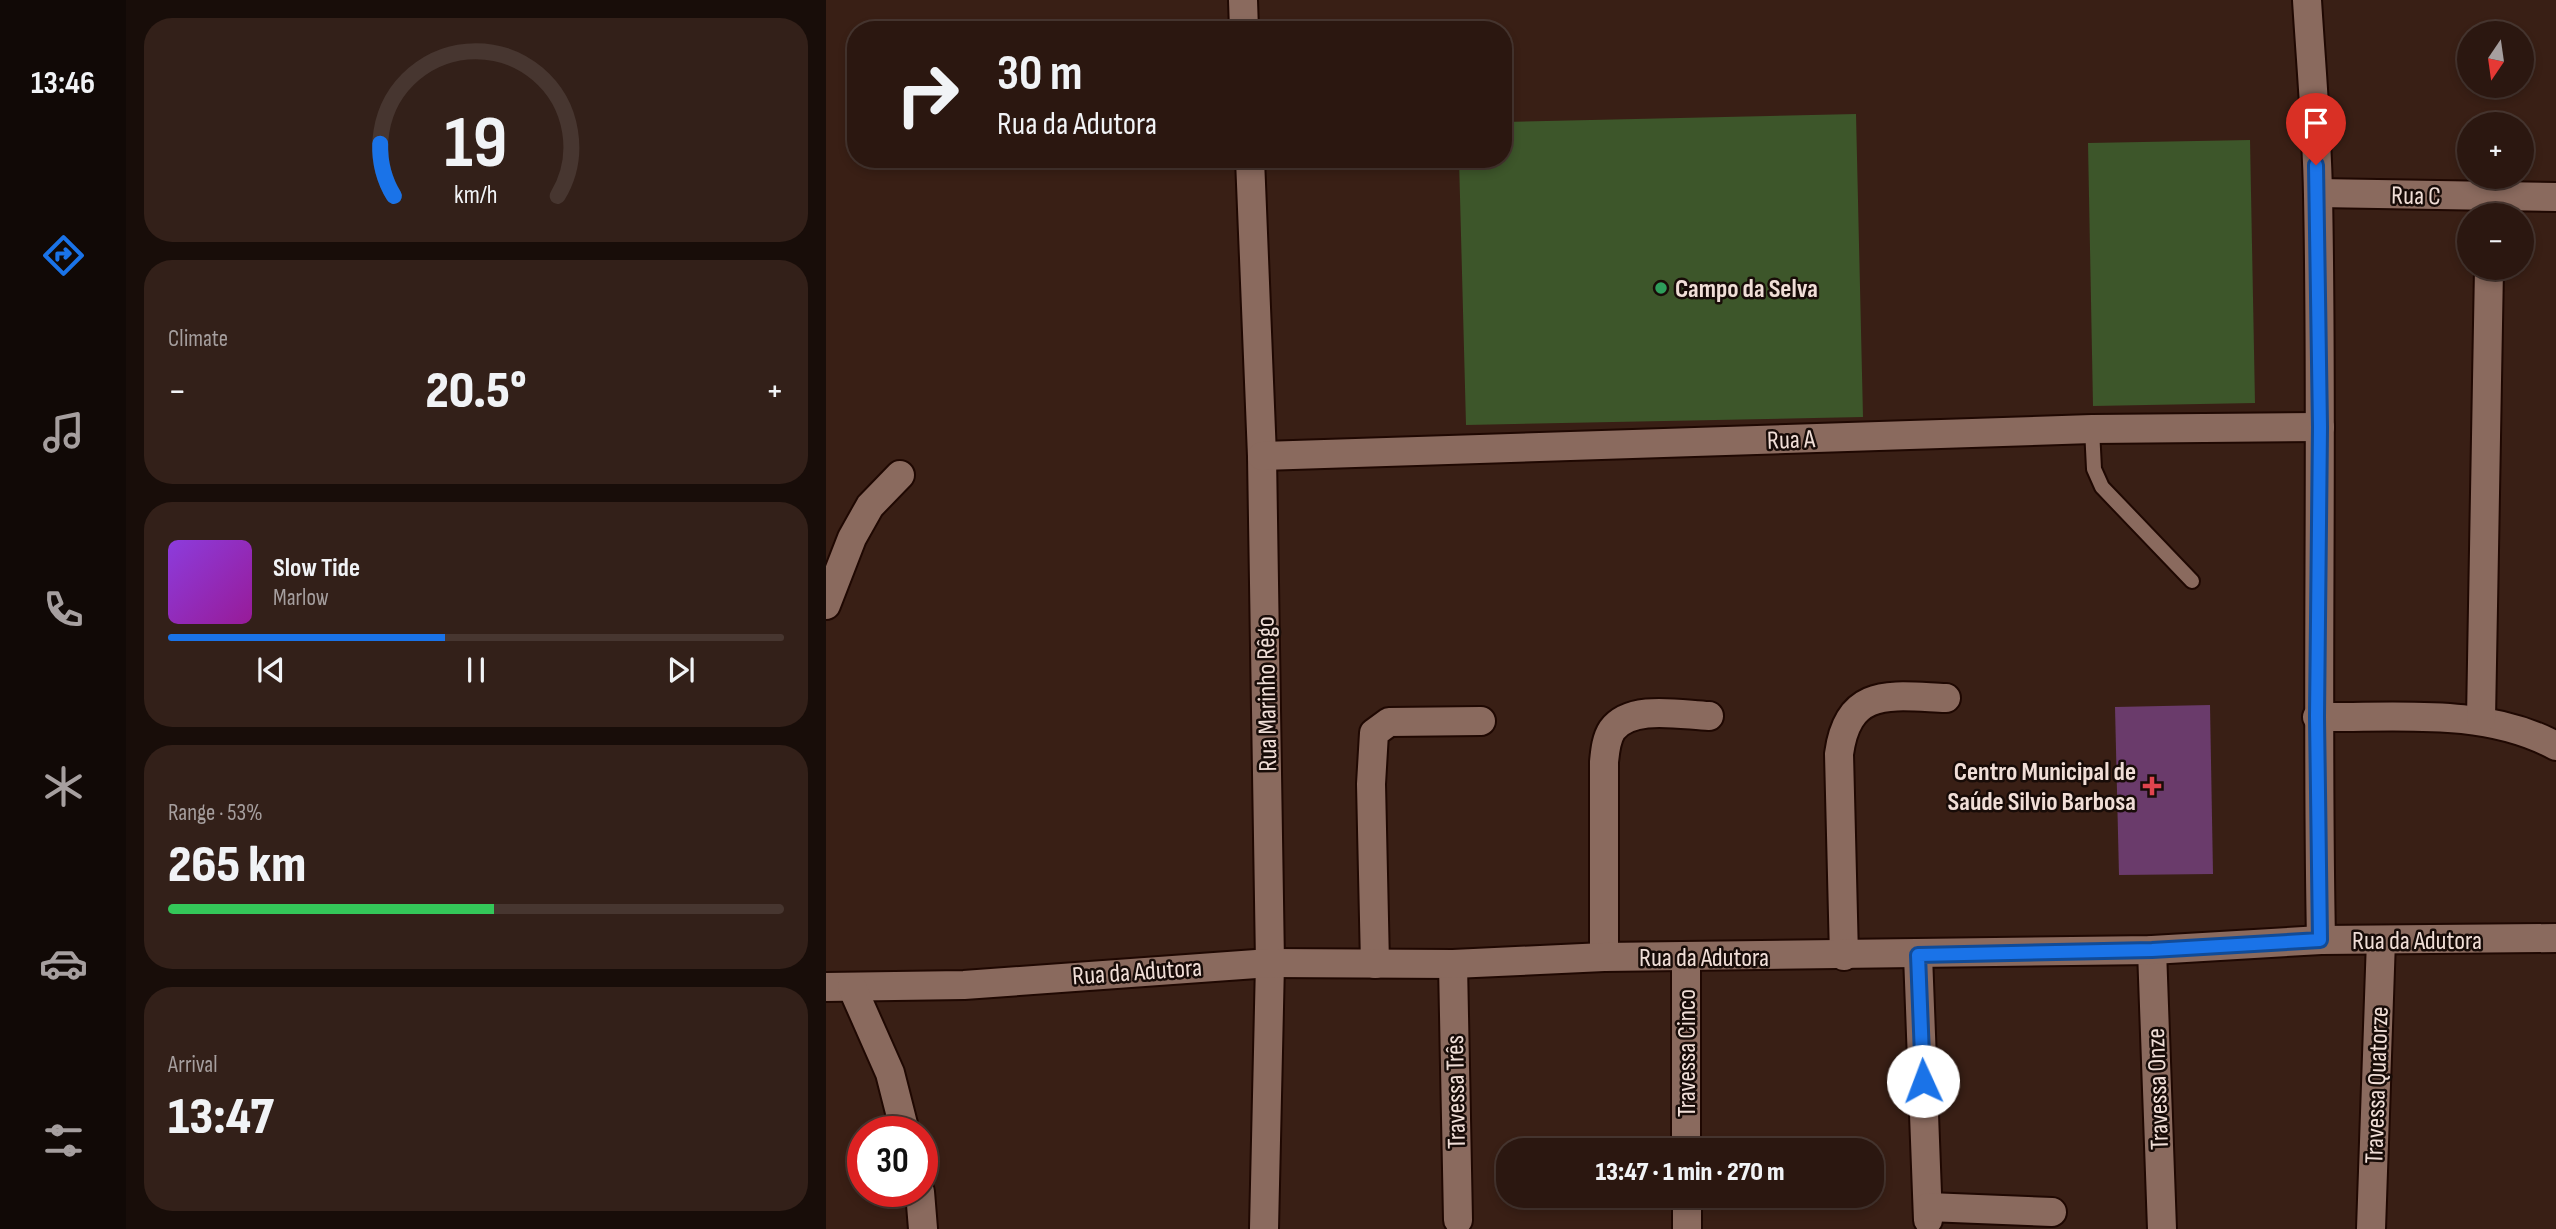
<!DOCTYPE html>
<meta charset="utf-8">
<style>
body{margin:0;font-family:"Sofia Sans Condensed",sans-serif;background:#332019;color:#f1f3f6;height:100vh;display:flex;flex-direction:column;font-size:26px;white-space:nowrap}
*{box-sizing:border-box;margin:0}
p{font-size:23px;color:#a69f9f}
.icon{flex:none;width:38px;height:38px;fill:none;stroke:currentColor;stroke-width:2;stroke-linecap:round;stroke-linejoin:round}
.map{position:relative;flex:1;overflow:hidden}
.sheet{display:flex;flex-direction:column;gap:18px;padding:18px;background:#180d09;width:700px}
.sheet>*{flex:none}
.hud{position:absolute;left:21px;top:21px;width:665px;height:147px;border-radius:28px;box-shadow:0 4px 10px #0003,0 0 0 2px #473630;background:#2b1710;color:#f1f3f6;overflow:hidden}
.needle{width:46px;rotate:193deg}
.controls{position:absolute;left:1631px;top:21px;display:grid;gap:14px}
.controls a{display:grid;place-items:center;width:77px;height:77px;border-radius:50%;background:#2b1710;box-shadow:0 4px 10px #0003,0 0 0 2px #473630;font-size:35px}
.speed{position:absolute;left:21px;top:1116px;display:flex;gap:14px;font-size:35px;font-weight:700;text-align:center}
.speed>*{display:grid;place-content:center;width:91px;height:91px;border-radius:50%;background:#2b1710;box-shadow:0 4px 10px #0003,0 0 0 2px #473630;line-height:1}
.speed .limit{border:10px solid #d22;background:#fff;color:#111}
.pin{position:absolute;display:grid;place-items:center;width:60px;height:60px;color:#fff;margin:-72px -30px;border-radius:50% 50% 50% 0;rotate:-45deg;box-shadow:0 0 7px #0007}
.pin .icon{rotate:45deg}
.me{position:absolute;width:77px;margin:-38px;rotate:358deg;stroke-linejoin:round;filter:drop-shadow(0 0 5px #0008)}
.turn{display:flex;align-items:center;gap:24px;height:147px;padding:0 35px;font-size:32px}
.turn .icon{width:91px;height:91px;stroke-width:2.5}
.turn b{display:block;font-size:49px;line-height:60px}
.big{font-size:52px;font-weight:800;line-height:1.1}
.sheet .widget{flex:1;display:flex;flex-direction:column;justify-content:center;gap:10px;min-width:0;padding:0 24px;border-radius:28px;background:#332019}
.sheet .dial{align-items:center;gap:0}
.dial svg{height:182px;overflow:visible;fill:none;stroke:#473630;stroke-width:7;stroke-linecap:round;text-anchor:middle}
.dial text{fill:#f1f3f6;stroke:none}
.song{display:flex;align-items:center;gap:21px}
.cover{width:84px;height:84px;border-radius:10px;background:linear-gradient(135deg,hsl(270 70% 55%),hsl(300 70% 35%))}
.played{height:7px;border-radius:4px;background:linear-gradient(90deg,#1a73e8 45%,#473630 45%)}
.keys{display:flex;justify-content:space-around;direction:ltr}
.heat{display:flex;justify-content:space-between;align-items:center;font-size:38px;direction:ltr}
.charge{height:10px;border-radius:5px;background:linear-gradient(90deg,#34c759 53%,#473630 0)}
.trip{position:absolute;left:670px;top:1138px;width:388px;height:70px;border-radius:28px;background:#2b1710;box-shadow:0 4px 10px #0003,0 0 0 2px #473630;font-weight:800;line-height:70px;text-align:center}
main{display:flex;flex:1;min-height:0}
.tab-bar{display:flex;flex-direction:column;width:126px;justify-content:space-around;align-items:center;background:#110906;color:#a69f9f}
.tab-bar .icon{width:49px;height:49px}
.tab-bar .selected{color:#1a73e8}
.tab-bar b{font-size:32px;color:#f1f3f6}
.map>svg:first-child{display:block}
.park{fill:#3d562a}
.building{fill:#6a3b6b}
.lines{fill:none;stroke-linecap:round;stroke-linejoin:round}
.lane-casing{stroke:#1f0802;stroke-width:18}
.street-casing{stroke:#1f0802;stroke-width:32}
.lane{stroke:#8a6a5e;stroke-width:14}
.street{stroke:#8a6a5e;stroke-width:28}
.route-casing{stroke:#114b97;stroke-width:18}
.route{stroke:#1a73e8;stroke-width:12}
.leisure-dot{fill:#2e9e5b;stroke:#180c08;stroke-width:2.5}
.health-dot{fill:#e0444e;stroke:#180c08;stroke-width:2.5}
.labels{text-anchor:middle;stroke-width:5;stroke-linejoin:round;paint-order:stroke}
.street-label{font-size:26px;fill:#f0ded7;stroke:#180c08}
.poi-label{font-size:26px;font-weight:bold;fill:#f0ded7;stroke:#180c08;text-anchor:start}
</style>
<main>
<nav class="tab-bar">
<b>13:46</b>
<svg class="icon selected" aria-label="directions" viewBox="0 0 24 24"><path d="M12 3l9 9-9 9-9-9zM9 14v-3h6M13 9l2 2-2 2"/></svg>
<svg class="icon" aria-label="music" viewBox="0 0 24 24"><path d="M9 18V5l10-2v13"/><circle cx="6" cy="18" r="3"/><circle cx="16" cy="16" r="3"/></svg>
<svg class="icon" aria-label="phone" viewBox="0 0 24 24"><path d="M5 4h4l2 5-3 2q2 4 5 5l2-3 5 2v4C11 20 4 13 5 4z"/></svg>
<svg class="icon" aria-label="climate" viewBox="0 0 24 24"><path d="M12 3v18M4 7l16 10M4 17L20 7"/></svg>
<svg class="icon" aria-label="car" viewBox="0 0 24 24"><path d="M5 17H2v-5l4-1 3-4h7l3 4 3 1v5h-3M9 17h6M6 11h13"/><circle cx="7" cy="17" r="2"/><circle cx="17" cy="17" r="2"/></svg>
<svg class="icon" aria-label="filters" viewBox="0 0 24 24"><path d="M4 7h16M4 17h16"/><circle cx="9" cy="7" r="2"/><circle cx="15" cy="17" r="2"/></svg>
</nav>
<section class="sheet">
<div class="widget dial"><svg viewBox="0 0 100 80">
<path d="M14 69A42 42 0 1 1 86 69"/>
<path d="M14 69A42 42 0 0 1 8 46" stroke="#1a73e8"/>
<text x="50" y="56" font-size="32" font-weight="700">19</text>
<text x="50" y="72" font-size="11">km/h</text>
</svg></div>
<div class="widget"><p>Climate</p>
<div class="heat"><a>−</a><b class="big">20.5°</b><a>+</a></div>
</div>
<div class="widget">
<div class="song"><i class="cover"></i><div><b>Slow Tide</b><p>Marlow</p></div></div>
<div class="played"></div>
<div class="keys"><svg class="icon" aria-label="previous" viewBox="0 0 24 24"><path d="M18 5L8 12l10 7zM5 5v14"/></svg><svg class="icon" aria-label="pause" viewBox="0 0 24 24"><path d="M8 5v14M16 5v14"/></svg><svg class="icon" aria-label="next" viewBox="0 0 24 24"><path d="M6 5l10 7-10 7zM19 5v14"/></svg></div>
</div>
<div class="widget"><p>Range · 53%</p><b class="big">265 km</b><div class="charge"></div></div>
<div class="widget"><p>Arrival</p><b class="big">13:47</b></div>
</section>
<div class="map">
<svg width="1730" height="1229" viewBox="0 0 1730 1229">
<rect width="100%" height="100%" fill="#391f15"/>
<g class="park">
<polygon points="1030,114 1037,417 640,425 633,159 677,159 677,122"/>
<polygon points="1424,140 1429,403 1267,406 1262,143"/>
</g>
<polygon class="building" points="1384,705 1387,874 1293,875 1289,707"/>
<g class="lines">
<g class="lane-casing">
<polyline id="lane" points="1266,429 1268,469 1276,487 1366,581"/>
</g>
<g class="street-casing">
<g id="street">
<polyline points="417,0 418,30"/>
<path d="M1481,0C1485,65 1491,130 1492,195C1497,444 1490,692 1495,940"/>
<polyline points="424,159 436,456 444,963 438,1229"/>
<polyline points="1492,193 1730,197"/>
<polyline points="436,456 1266,429 1494,427"/>
<polyline points="0,605 26,538 44,506 74,475"/>
<path d="M1491,717C1570,718 1658,707 1730,746"/>
<polyline points="1655,719 1663,268"/>
<polyline points="1326,950 1336,1229"/>
<polyline points="1092,955 1102,1220"/>
<path d="M1018,956L1013,754C1022,686 1065,696 1120,698"/>
<path d="M778,957V762C779,752 780,739 786,730C805,704 855,715 883,716"/>
<polyline points="860,957 860,1150"/>
<polyline points="549,964 545,784 548,733 563,722 655,721"/>
<polyline points="627,964 632,1220"/>
<polyline points="0,987 138,985 444,963 627,964 778,957 1326,950 1495,940 1730,938"/>
<polyline points="26,987 64,1073 79,1132"/>
<polyline points="94,1192 97,1229"/>
<polyline points="861,1195 861,1229"/>
<polyline points="1102,1207 1226,1212"/>
<polyline points="1545,1229 1555,940"/>
</g>
</g>
<use href="#lane" class="lane"/>
<use href="#street" class="street"/>
</g>
<g class="lines">
<g class="route-casing">
<polyline id="route" points="1097,1081 1092,955 1326,950 1494,940 1491,717 1494,427 1490,165"/>
</g>
<use href="#route" class="route"/>
</g>
<circle class="leisure-dot" cx="835" cy="288" r="7"/>
<path class="health-dot" d="M1322.5 775.5h7v7h7v7h-7v7h-7v-7h-7v-7h7z"/>
<g class="labels">
<g class="street-label">
<text transform="translate(1590 195) rotate(1)" y="9">Rua C</text>
<text transform="translate(965 439) rotate(-2)" y="9">Rua A</text>
<text transform="translate(440 694) rotate(-91)" y="9">Rua Marinho Rêgo</text>
<text x="1591" y="949">Rua da Adutora</text>
<text x="878" y="966">Rua da Adutora</text>
<text transform="translate(311 971) rotate(-4)" y="9">Rua da Adutora</text>
<text transform="translate(860 1053) rotate(-90)" y="9">Travessa Cinco</text>
<text transform="translate(1550 1085) rotate(-88)" y="9">Travessa Quatorze</text>
<text transform="translate(1331 1089) rotate(-92)" y="9">Travessa Onze</text>
<text transform="translate(629 1092) rotate(-91)" y="9">Travessa Três</text>
</g>
<g class="poi-label">
<text x="849" y="297">Campo da Selva</text>
<text x="1310" y="780" text-anchor="end">Centro Municipal de<tspan x="1310" dy="30">Saúde Silvio Barbosa</tspan></text>
</g>
</g>
</svg>
<div class="controls">
<a><svg class="needle" viewBox="-14 -14 28 28"><path d="M0-13l5 13h-10z" fill="#e53935"/><path d="M0 13l5-13h-10z" fill="#a69f9f"/></svg></a>
<a>+</a>
<a>−</a>
</div>
<div class="speed"><div class="limit">30</div></div>
<div class="pin" style="left:1490px;top:165px;background:#d93025"><svg class="icon" aria-label="arrive" viewBox="0 0 24 24"><path d="M6 21V4h12l-3 4 3 4H6"/></svg></div>
<svg class="me" style="left:1097px;top:1081px" viewBox="-20 -20 40 40"><circle r="19" fill="#fff"/><path d="M0-13L10 11 0 6-10 11z" fill="#1a73e8"/></svg>
<div class="trip">13:47 · 1 min · 270 m</div>
<div class="hud">
<div class="turn"><svg class="icon" aria-label="right" viewBox="0 0 24 24"><path d="M7 20v-9h11M14 6l5 5-5 5"/></svg><div><b>30 m</b>Rua da Adutora</div></div>
</div>
</div>
</main>
